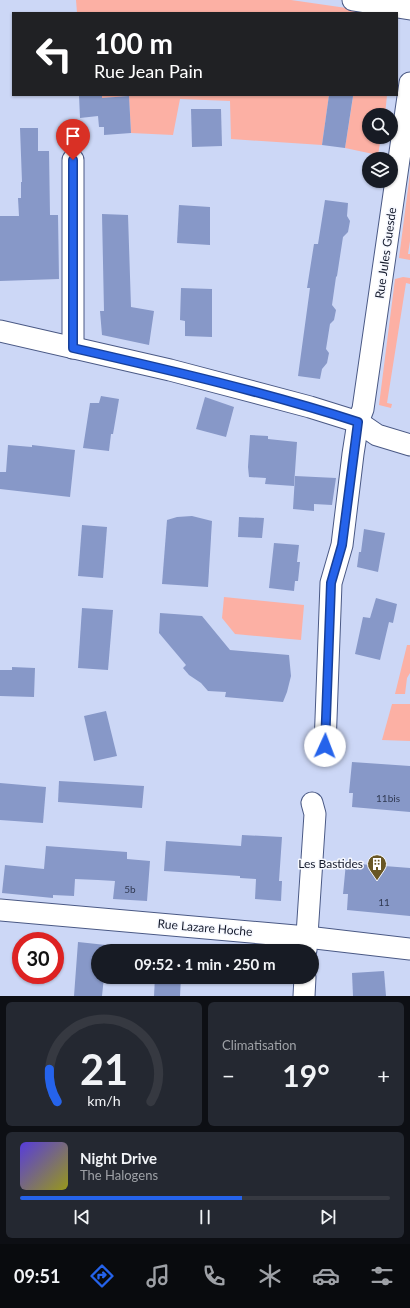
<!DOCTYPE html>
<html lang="fr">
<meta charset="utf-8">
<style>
body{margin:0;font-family:Lato,sans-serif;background:#242831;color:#f1f3f6;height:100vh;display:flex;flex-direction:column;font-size:15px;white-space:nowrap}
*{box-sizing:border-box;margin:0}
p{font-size:13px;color:#9ea1a6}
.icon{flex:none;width:22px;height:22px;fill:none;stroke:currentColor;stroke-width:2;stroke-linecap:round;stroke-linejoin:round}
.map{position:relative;height:996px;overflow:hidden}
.panel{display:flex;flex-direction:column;gap:6px;padding:6px;background:#0d0f14;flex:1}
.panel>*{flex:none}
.guide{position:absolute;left:12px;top:12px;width:386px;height:84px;border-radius:0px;box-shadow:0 1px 3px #0004;background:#202124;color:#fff;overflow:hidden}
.controls{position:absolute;left:362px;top:108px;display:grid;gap:8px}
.controls a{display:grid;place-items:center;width:36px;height:36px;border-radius:50%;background:#171b24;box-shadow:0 1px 3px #0004;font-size:20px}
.speed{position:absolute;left:12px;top:932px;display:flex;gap:8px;font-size:20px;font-weight:700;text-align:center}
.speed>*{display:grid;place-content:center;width:52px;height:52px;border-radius:50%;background:#171b24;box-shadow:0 1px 3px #0004;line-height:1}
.speed .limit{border:6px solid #d22;background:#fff;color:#111}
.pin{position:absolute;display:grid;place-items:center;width:34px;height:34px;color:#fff;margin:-41px -17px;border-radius:50% 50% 50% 0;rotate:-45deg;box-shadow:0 0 4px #0007}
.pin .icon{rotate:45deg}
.me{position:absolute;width:44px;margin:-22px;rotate:2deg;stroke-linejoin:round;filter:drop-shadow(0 0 3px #0008)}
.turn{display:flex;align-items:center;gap:14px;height:84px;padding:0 16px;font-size:18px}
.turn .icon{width:52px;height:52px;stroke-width:2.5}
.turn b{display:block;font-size:28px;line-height:34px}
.big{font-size:30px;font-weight:700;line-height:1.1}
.panel .card{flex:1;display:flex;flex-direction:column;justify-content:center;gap:6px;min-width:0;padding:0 14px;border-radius:6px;background:#242831}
.panel .dial{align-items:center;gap:0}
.dial svg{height:104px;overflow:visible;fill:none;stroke:#363941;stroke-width:7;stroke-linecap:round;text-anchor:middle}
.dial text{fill:#f1f3f6;stroke:none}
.song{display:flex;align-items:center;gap:12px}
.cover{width:48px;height:48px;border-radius:6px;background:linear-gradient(135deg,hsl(250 70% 55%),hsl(60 70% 35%))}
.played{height:4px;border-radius:2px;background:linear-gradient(90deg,#2563eb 60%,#363941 60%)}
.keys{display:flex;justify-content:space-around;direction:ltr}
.heat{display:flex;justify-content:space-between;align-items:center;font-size:22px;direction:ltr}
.panel .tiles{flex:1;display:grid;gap:6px;grid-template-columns:1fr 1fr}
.card:last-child{grid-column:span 2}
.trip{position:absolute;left:91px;top:944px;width:228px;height:40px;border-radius:20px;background:#171b24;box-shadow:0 1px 3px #0004;font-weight:700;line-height:40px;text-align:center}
.menu{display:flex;height:64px;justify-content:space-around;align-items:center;background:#090b0e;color:#9ea1a6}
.menu .icon{width:28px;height:28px}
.menu .current{color:#2563eb}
.menu b{font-size:18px;color:#f1f3f6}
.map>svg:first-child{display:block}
.green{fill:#fcb0a4}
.building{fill:#8798c8}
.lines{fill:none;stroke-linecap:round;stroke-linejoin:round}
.street-casing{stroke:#4a5985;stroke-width:23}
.street{stroke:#fff;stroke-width:21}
.route-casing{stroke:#184099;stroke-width:10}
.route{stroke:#2563eb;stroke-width:7}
.labels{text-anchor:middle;stroke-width:3;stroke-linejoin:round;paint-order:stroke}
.number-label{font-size:10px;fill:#313a53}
.street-label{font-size:12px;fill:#141a2c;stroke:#f6f8fe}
.poi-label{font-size:12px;fill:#141a2c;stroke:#f6f8fe;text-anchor:end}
</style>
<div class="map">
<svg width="410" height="996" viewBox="0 0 410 996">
<rect width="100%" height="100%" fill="#ccd7f6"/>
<g class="green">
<polygon points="76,0 291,0 381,13 77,13"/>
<polygon points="102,95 329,95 322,145 231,139 230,101 180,99 173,135 131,133 129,96 102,98"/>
<polygon points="343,95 387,95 385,115 369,115 369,137 381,137 378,155 345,148 353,97"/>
<polygon points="410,173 410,241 408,254 410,254 410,260 399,258"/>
<polygon points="403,277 410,278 410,284 406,283 387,403 392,404 391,408 379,405 395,279"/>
<polygon points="224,597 304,605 301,640 235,634 222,618"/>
<polygon points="407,645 410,645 410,673 407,678 405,694 395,694"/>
<polygon points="392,704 410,704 410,741 382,740"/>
</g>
<g class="building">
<polygon points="79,95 102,95 102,98 129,96 131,133 104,135 104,127 99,127 98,116 80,118"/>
<polygon points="329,95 353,96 345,148 322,145"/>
<polygon points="191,109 221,109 222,146 192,147"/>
<polygon points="20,128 38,128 38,151 49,151 50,215 58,215 59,279 0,281 0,216 19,216 18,198 21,198 21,182 22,182"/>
<polygon points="325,200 348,203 347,216 350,221 348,232 343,237 337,276 336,277 332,305 336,310 334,320 330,324 326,349 329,353 327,363 322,369 320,379 298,376 310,288 307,288 314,244 318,244"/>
<polygon points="179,205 210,207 210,245 177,243"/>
<polygon points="102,214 128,215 131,307 154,311 149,345 102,335 100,311 104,311"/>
<polygon points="181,288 212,289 212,337 185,336 185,321 180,320"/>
<polygon points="101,396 119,399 113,434 111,434 109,451 83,448 90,403 99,403"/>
<polygon points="205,397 234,407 226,437 196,429"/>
<polygon points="250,435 268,436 268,439 297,442 294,486 265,484 266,478 249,477 248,467"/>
<polygon points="8,445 32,447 32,445 75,450 70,497 0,489 0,472 6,472"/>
<polygon points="295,476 336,478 332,505 314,504 314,511 293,509"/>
<polygon points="192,516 212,521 208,587 162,584 167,520 177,517"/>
<polygon points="239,517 264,518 262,538 238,537"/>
<polygon points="82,525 107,527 103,578 78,576"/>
<polygon points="364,529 385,533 378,572 357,567 359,552 361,552"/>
<polygon points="274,543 299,545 297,562 300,562 298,581 295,581 294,591 269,588"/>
<polygon points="376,598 397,604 393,623 389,622 380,660 355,654 363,617 370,618"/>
<polygon points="82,608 113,610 108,670 78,668"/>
<polygon points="160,613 202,616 230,650 289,655 291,676 287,692 283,702 225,697 226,692 208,691 201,683 189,675 183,668 186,665 159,633"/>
<polygon points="12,667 35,668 34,697 0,696 0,670 12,670"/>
<polygon points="106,711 117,756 94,761 84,716"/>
<polygon points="352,762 410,766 410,812 352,807 353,793 349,793"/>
<polygon points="59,781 144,786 142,808 58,802"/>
<polygon points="0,783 46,787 43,823 0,820"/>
<polygon points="242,835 282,837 279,881 282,881 281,901 255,899 256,879 240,878 240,876 164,871 166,841 241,846"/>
<polygon points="46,846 127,852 127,859 150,861 147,901 113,899 115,881 98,880 75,879 74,896 53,895 53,898 2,893 5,865 44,869"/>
<polygon points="346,863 410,868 410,916 347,910 348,894 343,894"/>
<polygon points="78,942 106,945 106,951 98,951 98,977 104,977 102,996 74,996"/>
<polygon points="384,971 386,996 353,996 352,973"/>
<polygon points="155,977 181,977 180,996 154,996"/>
</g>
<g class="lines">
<g class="street-casing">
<g id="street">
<polyline points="353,0 410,9"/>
<polyline points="73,160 73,348"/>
<polyline points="0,331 170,370 310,407 358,422 377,435 410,445"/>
<polyline points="325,746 331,583 342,545 353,454 358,422 363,409 410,83"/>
<polyline points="0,910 307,937 410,949"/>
<polyline points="306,950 315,814 312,803"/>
<polyline points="304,996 305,977"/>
</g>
</g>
<use href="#street" class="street"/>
</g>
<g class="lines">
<g class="route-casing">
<path id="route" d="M73,160V348C169,370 265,392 358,422L342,545L331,583L325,746"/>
</g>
<use href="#route" class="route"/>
</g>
<defs>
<g id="building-pin" transform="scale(1)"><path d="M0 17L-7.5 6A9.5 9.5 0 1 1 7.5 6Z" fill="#695725" stroke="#f6f8fe"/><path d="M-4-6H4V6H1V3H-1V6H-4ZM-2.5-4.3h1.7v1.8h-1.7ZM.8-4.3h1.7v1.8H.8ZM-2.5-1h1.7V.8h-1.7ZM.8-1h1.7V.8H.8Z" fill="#fff"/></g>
</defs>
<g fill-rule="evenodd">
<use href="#building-pin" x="377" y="864"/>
</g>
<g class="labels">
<g class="number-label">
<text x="388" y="802">11bis</text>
<text x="130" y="893">5b</text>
<text x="384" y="906">11</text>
</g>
<g class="street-label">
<text transform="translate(386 253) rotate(-82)" y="4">Rue Jules Guesde</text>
<text transform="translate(205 928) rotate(5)" y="4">Rue Lazare Hoche</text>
</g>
<g class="poi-label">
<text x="363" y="868">Les Bastides</text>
</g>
</g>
</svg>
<div class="controls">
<a><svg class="icon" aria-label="search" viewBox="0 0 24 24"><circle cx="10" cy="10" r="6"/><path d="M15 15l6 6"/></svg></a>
<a><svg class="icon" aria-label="layers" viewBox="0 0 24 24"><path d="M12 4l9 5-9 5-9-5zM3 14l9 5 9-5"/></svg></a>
</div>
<div class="speed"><div class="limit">30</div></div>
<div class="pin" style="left:73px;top:160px;background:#d93025"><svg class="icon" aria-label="arrive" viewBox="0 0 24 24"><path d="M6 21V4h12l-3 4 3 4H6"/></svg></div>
<svg class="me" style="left:325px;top:746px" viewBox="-20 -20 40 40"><circle r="19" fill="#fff"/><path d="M0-13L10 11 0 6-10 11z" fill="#2563eb"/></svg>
<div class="trip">09:52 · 1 min · 250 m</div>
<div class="guide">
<div class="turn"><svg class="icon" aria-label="left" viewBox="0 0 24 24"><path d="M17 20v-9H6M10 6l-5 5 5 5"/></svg><div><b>100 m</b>Rue Jean Pain</div></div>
</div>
</div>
<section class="panel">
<div class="tiles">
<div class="card dial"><svg viewBox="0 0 100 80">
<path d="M14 69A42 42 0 1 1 86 69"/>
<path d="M14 69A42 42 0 0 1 8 44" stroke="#2563eb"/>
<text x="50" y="56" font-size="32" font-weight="700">21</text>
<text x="50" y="72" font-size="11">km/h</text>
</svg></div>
<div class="card"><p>Climatisation</p>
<div class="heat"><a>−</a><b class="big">19°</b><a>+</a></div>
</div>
<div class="card">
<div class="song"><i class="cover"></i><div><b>Night Drive</b><p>The Halogens</p></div></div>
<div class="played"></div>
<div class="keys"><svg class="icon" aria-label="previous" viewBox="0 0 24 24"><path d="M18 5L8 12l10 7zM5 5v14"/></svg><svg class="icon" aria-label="pause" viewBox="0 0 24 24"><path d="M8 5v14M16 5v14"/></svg><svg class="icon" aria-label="next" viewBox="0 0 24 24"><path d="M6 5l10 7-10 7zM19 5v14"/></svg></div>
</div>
</div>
</section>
<nav class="menu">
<b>09:51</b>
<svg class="icon current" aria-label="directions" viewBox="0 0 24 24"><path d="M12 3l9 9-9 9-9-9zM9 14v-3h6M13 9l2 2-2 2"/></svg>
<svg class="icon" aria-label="music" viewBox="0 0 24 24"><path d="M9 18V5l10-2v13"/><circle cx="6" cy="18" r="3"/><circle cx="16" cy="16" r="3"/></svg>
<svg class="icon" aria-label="phone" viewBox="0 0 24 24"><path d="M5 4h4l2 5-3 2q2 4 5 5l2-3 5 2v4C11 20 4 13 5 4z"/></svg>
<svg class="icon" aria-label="climate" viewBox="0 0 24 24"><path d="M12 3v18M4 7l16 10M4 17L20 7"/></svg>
<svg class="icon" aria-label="car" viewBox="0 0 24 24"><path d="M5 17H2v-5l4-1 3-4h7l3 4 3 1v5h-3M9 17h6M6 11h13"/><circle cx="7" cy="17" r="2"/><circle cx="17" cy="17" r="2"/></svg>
<svg class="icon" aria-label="filters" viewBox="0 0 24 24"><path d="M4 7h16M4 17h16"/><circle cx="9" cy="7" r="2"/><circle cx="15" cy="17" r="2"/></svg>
</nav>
